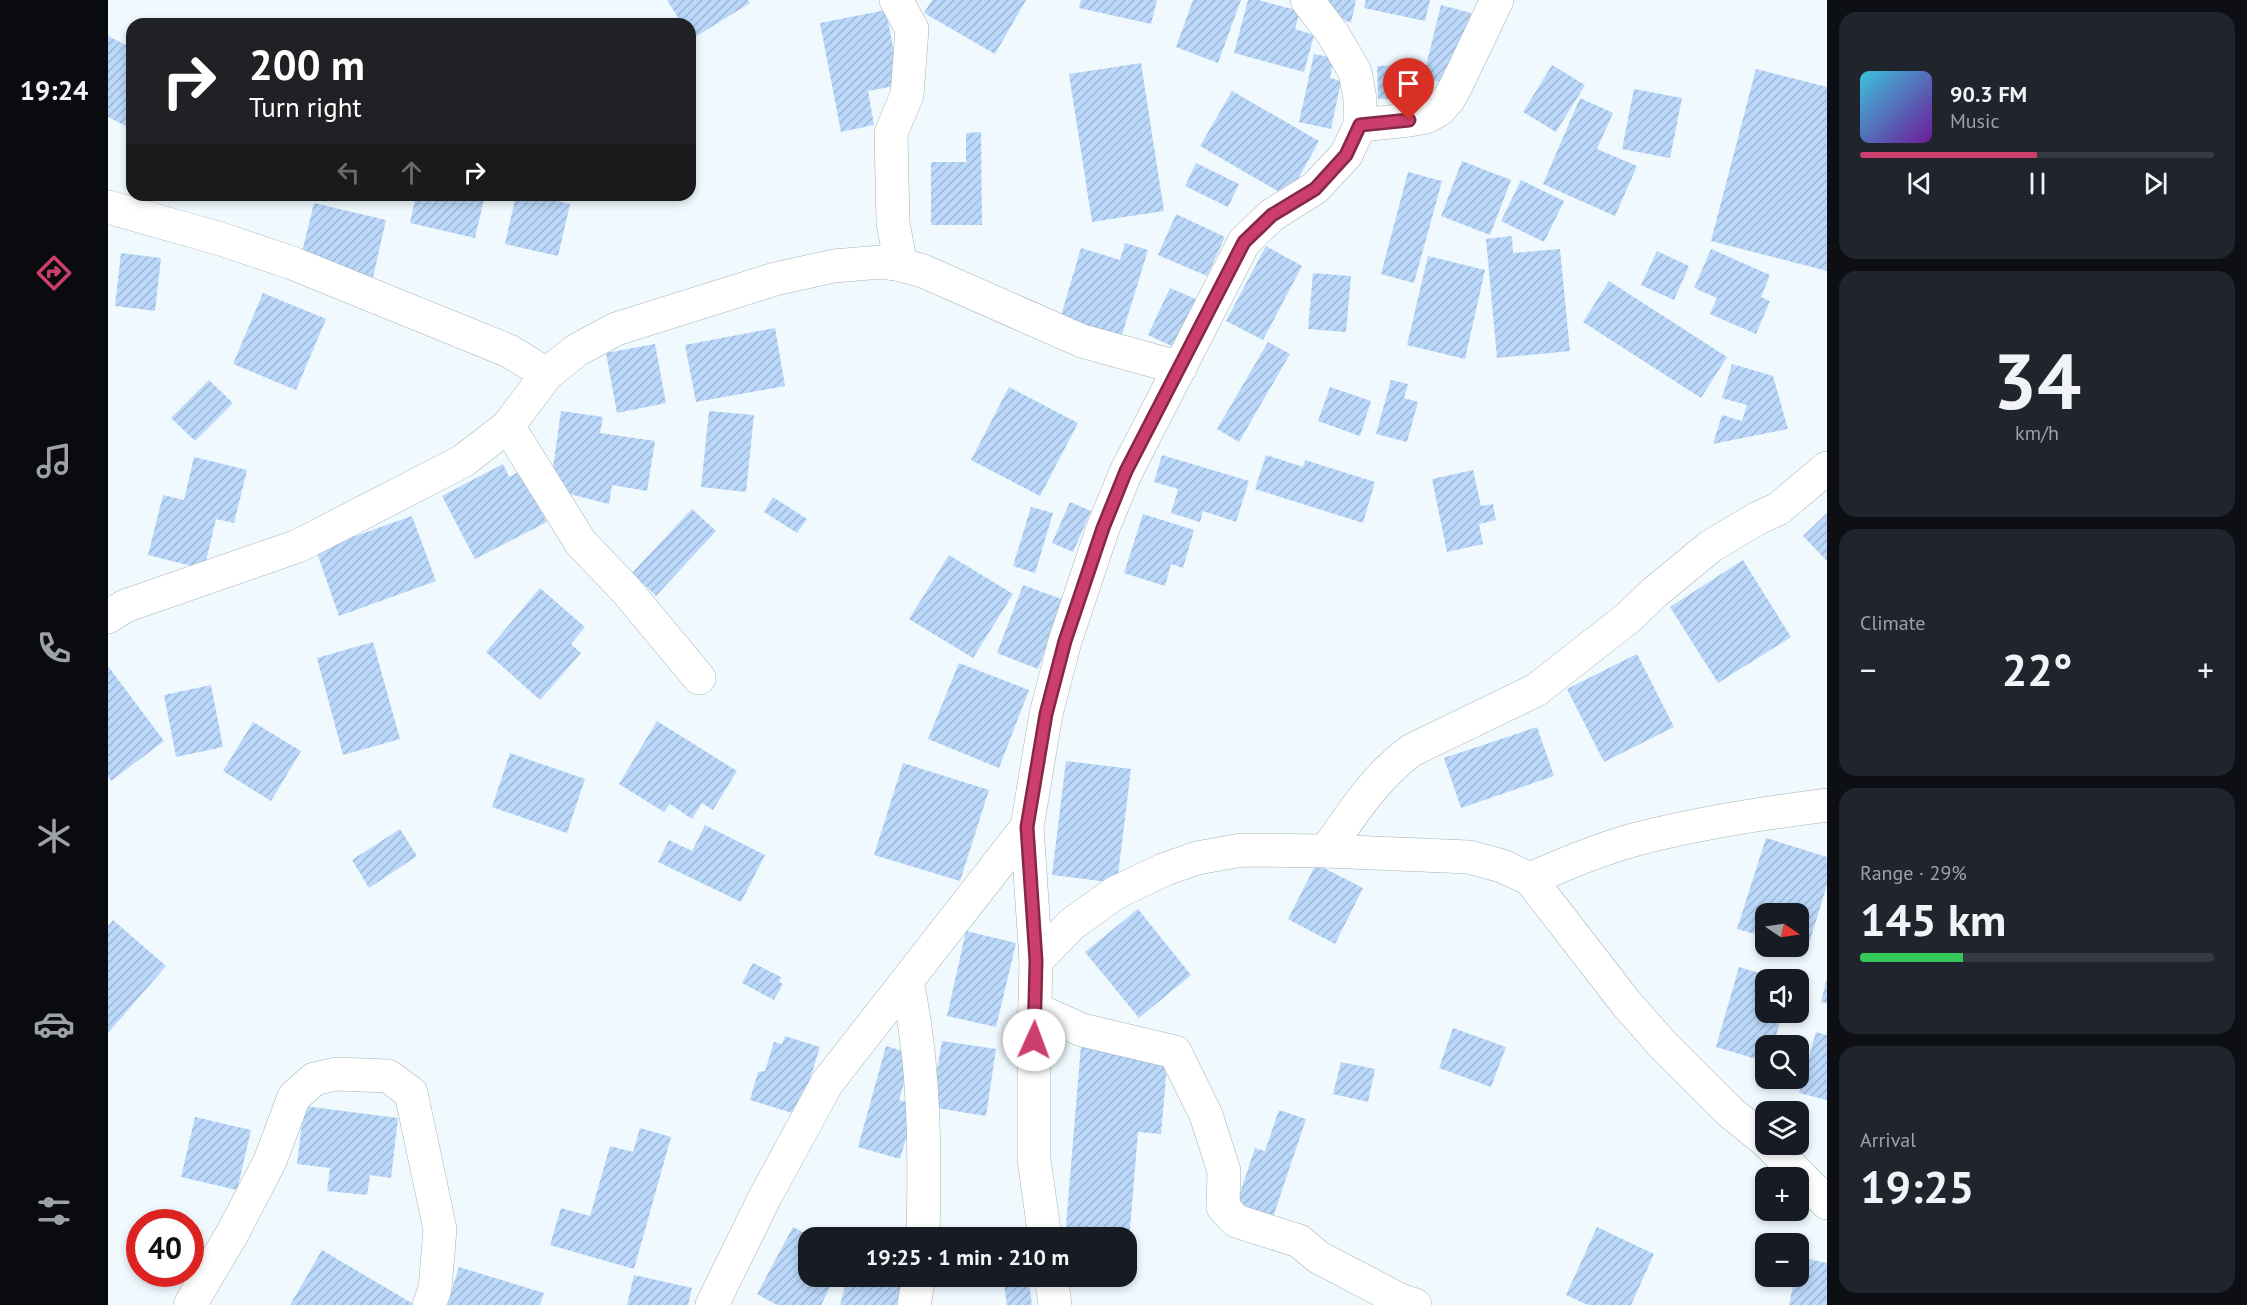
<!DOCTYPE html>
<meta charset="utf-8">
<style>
body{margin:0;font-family:"PT Sans",sans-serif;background:#20242c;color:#f1f3f6;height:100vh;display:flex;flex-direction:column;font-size:22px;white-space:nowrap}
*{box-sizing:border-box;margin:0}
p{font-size:20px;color:#9ea1a6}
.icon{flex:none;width:33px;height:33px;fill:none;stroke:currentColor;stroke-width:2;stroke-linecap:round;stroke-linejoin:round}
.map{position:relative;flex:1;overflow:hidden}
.panel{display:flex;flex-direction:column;gap:12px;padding:12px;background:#0d0f14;width:420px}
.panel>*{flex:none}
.guide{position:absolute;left:18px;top:18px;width:570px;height:183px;border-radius:18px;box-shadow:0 3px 9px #0003;background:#202124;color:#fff;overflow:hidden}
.needle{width:39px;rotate:103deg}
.fabs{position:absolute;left:1647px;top:903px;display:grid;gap:12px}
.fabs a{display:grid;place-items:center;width:54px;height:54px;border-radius:12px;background:#171b24;box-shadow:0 3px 9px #0003;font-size:30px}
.speed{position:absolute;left:18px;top:1209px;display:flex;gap:12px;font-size:30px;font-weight:700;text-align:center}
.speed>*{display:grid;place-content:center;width:78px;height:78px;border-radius:50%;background:#171b24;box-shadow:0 3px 9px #0003;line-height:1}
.speed .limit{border:9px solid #d22;background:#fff;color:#111}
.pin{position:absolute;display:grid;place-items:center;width:51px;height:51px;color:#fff;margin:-62px -26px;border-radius:50% 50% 50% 0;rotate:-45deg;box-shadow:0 0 6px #0007}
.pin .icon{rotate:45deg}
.me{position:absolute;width:66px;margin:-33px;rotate:2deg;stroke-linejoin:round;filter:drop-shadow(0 0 4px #0008)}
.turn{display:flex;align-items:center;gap:21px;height:126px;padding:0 24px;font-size:27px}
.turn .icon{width:78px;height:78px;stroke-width:2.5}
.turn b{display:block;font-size:42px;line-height:51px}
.lanes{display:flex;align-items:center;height:57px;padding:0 24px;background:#0003;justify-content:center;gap:30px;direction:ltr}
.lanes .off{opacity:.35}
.big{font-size:45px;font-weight:700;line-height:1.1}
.panel .card{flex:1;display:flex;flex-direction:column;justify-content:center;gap:9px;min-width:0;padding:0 21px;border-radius:18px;background:#20242c}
.panel .dial{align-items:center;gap:0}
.dial b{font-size:78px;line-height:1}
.song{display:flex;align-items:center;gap:18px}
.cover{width:72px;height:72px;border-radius:9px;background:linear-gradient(135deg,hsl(190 70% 55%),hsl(280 70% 35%))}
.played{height:6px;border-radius:3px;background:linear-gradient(90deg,#cc3e6d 50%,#363941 50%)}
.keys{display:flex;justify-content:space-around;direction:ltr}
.heat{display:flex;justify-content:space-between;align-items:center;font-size:33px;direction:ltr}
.charge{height:9px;border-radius:4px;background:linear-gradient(90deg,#34c759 29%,#363941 0)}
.trip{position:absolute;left:690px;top:1227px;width:339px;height:60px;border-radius:18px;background:#171b24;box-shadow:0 3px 9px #0003;font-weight:700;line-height:60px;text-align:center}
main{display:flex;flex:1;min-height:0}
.tabs{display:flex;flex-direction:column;width:108px;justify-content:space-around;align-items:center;background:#090b0e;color:#9ea1a6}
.tabs .icon{width:42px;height:42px}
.tabs .selected{color:#cc3e6d}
.tabs b{font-size:27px;color:#f1f3f6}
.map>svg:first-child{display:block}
.building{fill:url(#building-hatch)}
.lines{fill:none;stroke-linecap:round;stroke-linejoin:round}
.minor-casing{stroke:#a7b3b7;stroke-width:34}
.tertiary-casing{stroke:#a7b3b7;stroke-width:34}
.minor{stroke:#fff;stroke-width:33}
.tertiary{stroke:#fff;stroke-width:33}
.route-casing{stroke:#852847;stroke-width:15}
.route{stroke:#cc3e6d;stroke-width:10}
</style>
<main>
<nav class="tabs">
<b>19:24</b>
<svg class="icon selected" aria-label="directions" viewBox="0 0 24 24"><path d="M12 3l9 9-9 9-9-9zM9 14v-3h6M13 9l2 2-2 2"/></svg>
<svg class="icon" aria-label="music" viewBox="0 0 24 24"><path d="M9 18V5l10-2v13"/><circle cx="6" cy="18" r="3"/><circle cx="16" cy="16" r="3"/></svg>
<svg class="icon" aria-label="phone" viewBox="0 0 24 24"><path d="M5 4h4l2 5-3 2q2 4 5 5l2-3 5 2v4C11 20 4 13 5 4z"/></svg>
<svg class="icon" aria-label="climate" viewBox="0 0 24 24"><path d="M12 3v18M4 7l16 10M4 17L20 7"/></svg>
<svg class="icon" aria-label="car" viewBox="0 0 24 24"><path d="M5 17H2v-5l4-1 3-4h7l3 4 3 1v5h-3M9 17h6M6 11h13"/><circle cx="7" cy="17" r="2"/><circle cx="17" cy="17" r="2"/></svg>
<svg class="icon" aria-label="filters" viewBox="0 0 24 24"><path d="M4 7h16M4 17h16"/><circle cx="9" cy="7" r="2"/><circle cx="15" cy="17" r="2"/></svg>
</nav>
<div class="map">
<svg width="1719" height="1305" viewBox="0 0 1719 1305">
<defs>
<pattern id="building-hatch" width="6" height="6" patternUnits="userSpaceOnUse" patternTransform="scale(1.5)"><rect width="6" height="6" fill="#bbd8fa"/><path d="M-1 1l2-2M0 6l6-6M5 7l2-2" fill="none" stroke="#9fb8d5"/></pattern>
</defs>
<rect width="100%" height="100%" fill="#eff9fe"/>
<g class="building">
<polygon points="559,0 640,0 642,3 584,39 582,24 574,24"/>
<polygon points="824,0 918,0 887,54 816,13"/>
<polygon points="973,0 1049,0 1043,24 971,8"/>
<polygon points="1085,0 1133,0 1110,63 1068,47"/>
<polygon points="1140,0 1150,0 1192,11 1187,29 1206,35 1196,72 1126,53"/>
<polygon points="1212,0 1248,0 1243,23 1226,15"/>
<polygon points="1258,0 1322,0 1317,21 1256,8"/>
<polygon points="1333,5 1363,13 1344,85 1315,78"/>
<polygon points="778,10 792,85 760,91 766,125 733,132 712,23"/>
<polygon points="0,36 24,48 24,114 18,126 0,117"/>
<polygon points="1206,54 1226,58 1222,78 1233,81 1223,129 1191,122"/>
<polygon points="1033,63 1056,211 984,222 961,74"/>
<polygon points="1305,65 1305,98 1270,99 1269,66"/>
<polygon points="1444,65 1477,85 1448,132 1415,112"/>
<polygon points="1648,69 1719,87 1719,271 1603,241"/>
<polygon points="1526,89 1574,98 1562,158 1514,149"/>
<polygon points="1124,91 1211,141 1180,197 1092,146"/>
<polygon points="1472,98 1505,113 1489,149 1529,166 1507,216 1435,184"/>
<polygon points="873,132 874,225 823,225 823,162 858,162 858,133"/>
<polygon points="1354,161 1403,180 1382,235 1333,216"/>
<polygon points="1088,163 1131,184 1120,207 1077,186"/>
<polygon points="1300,172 1334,181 1306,283 1273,274"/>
<polygon points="1413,180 1456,201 1436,242 1393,221"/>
<polygon points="308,195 377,195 367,238 302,223"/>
<polygon points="408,195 423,195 462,204 450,256 397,244"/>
<polygon points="206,203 278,220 265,277 192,260"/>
<polygon points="1068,214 1117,237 1099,276 1050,255"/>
<polygon points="1404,236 1405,253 1452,249 1462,351 1389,358 1378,239"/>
<polygon points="1017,243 1040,250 1013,338 952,319 973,248 1012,260"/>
<polygon points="1158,246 1194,266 1155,340 1118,321"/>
<polygon points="1603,249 1662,275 1653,297 1662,301 1648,334 1602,314 1609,298 1586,288"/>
<polygon points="1549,251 1581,266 1566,300 1533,285"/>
<polygon points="13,253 53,258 47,311 7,306"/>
<polygon points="1320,256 1377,270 1357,359 1299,345"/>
<polygon points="1205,273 1243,276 1238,332 1200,329"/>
<polygon points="1501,281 1619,357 1593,398 1475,322"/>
<polygon points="1062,288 1090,300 1068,348 1040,335"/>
<polygon points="155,293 218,319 188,390 125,364"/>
<polygon points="667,328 677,386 588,402 577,345"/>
<polygon points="1160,342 1182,354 1131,442 1109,429"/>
<polygon points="547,344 558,403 509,413 498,353"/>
<polygon points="1624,364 1665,376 1680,429 1605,444 1614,415 1634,421 1639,405 1614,398"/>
<polygon points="101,380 125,403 87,441 63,418"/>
<polygon points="1283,380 1300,384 1296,398 1310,402 1299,442 1268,434"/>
<polygon points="901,387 970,423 932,496 863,460"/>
<polygon points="1222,387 1263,401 1252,436 1210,421"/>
<polygon points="453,411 495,417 492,433 547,441 539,491 504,485 501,504 442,489"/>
<polygon points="601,411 646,415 638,492 593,487"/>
<polygon points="1054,455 1141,481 1128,522 1095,511 1092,522 1063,513 1070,489 1046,482"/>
<polygon points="1158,455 1195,467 1197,460 1267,482 1255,523 1147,489"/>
<polygon points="86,457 139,470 126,523 108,519 96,569 40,555 55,495 76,500"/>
<polygon points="395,464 401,477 412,471 439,522 367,559 334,496"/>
<polygon points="1365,470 1373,506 1385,504 1388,520 1371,524 1375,544 1339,552 1324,479"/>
<polygon points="665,497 699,519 689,533 656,512"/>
<polygon points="962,502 983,511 965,552 944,543"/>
<polygon points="923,507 945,513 927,573 905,566"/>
<polygon points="584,509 608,531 548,596 524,573"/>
<polygon points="1719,513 1719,561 1695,536"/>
<polygon points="1035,514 1086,530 1075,568 1063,564 1057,586 1016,573"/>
<polygon points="304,516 328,581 231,616 208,550"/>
<polygon points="841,555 905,594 865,658 801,619"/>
<polygon points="1635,560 1683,637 1610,683 1562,607"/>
<polygon points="915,585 956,600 930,669 889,653"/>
<polygon points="432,588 477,627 463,644 473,653 432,700 378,652"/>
<polygon points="265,642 292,739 235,755 209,658"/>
<polygon points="1529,654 1566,727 1496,762 1459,689"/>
<polygon points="851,663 921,690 891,768 820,739"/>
<polygon points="0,666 56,741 3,781 0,776"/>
<polygon points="103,685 115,747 68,757 56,695"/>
<polygon points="549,721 629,771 605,810 594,803 584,819 562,804 556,812 511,784"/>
<polygon points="145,722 193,751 163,801 115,771"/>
<polygon points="1429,727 1446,776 1353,808 1336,758"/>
<polygon points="402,753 477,779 459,833 384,807"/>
<polygon points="958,761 1023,769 1009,883 944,875"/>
<polygon points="795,763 881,790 852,881 766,855"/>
<polygon points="597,825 657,855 633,902 550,862 561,840 584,851"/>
<polygon points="292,829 309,856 261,888 244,860"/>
<polygon points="1658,838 1719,857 1719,885 1699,950 1690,948 1690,914 1658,914 1658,937 1629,929"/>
<polygon points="1208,864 1255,888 1227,944 1180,919"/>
<polygon points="1030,909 1083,975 1031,1018 977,952"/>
<polygon points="5,920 58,966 0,1033 0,926"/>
<polygon points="858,931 908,943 888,1027 839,1016"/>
<polygon points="645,963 673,977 671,982 675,984 666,1000 634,983"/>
<polygon points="1631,967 1673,979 1658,980 1658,1012 1675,1012 1665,1046 1658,1046 1658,1062 1608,1047"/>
<polygon points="1718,981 1719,981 1719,1003 1713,1002"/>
<polygon points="1345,1028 1398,1047 1383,1087 1331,1068"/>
<polygon points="1708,1032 1719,1035 1719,1100 1691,1093"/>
<polygon points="677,1036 712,1047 691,1115 642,1100 650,1072 657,1071 666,1042 674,1044"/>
<polygon points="834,1041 888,1049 878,1116 823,1107"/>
<polygon points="973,1045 1060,1053 1053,1134 1030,1132 1020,1252 1018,1252 1018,1238 957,1238"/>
<polygon points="778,1046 805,1054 791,1100 808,1104 792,1159 750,1147"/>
<polygon points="1233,1062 1267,1069 1260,1102 1225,1094"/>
<polygon points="196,1106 290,1118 283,1178 262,1175 259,1195 219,1191 222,1168 189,1164"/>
<polygon points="1171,1110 1198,1119 1163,1223 1126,1211 1147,1148 1157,1151"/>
<polygon points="87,1117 143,1130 129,1190 73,1177"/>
<polygon points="532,1128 563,1137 526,1269 442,1245 453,1208 482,1216 502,1146 525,1152"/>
<polygon points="685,1227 706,1238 700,1238 700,1276 728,1276 713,1305 669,1305 649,1294"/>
<polygon points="1489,1227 1546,1254 1523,1305 1480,1305 1458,1295"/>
<polygon points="214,1250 307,1305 182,1305"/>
<polygon points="1691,1257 1719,1263 1719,1305 1681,1305 1687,1276 1690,1276"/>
<polygon points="351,1267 436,1293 432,1305 339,1305"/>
<polygon points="526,1275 584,1288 580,1305 519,1305"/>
<polygon points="740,1276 766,1276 801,1287 795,1305 732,1305"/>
<polygon points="903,1276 920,1276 924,1305 899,1305 895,1278"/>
</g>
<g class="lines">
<g class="minor-casing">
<g id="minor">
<polyline points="788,0 804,29 799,95 783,133 785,223 793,265"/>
<polyline points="1252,125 1301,120 1318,117 1331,110 1340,100 1348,86 1389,0"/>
<polyline points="0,207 113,239 184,263 401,351 439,374"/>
<polyline points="400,426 473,543 517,589 591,678"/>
<polyline points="0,617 17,606 190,546 355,461 400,426 439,374 469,350 508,329 667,279 726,266 773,262 793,265 815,271 974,341 1072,368"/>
<path d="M1218,851C1244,814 1267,777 1304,750L1428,690L1521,617L1547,592L1603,546L1650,518L1670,509L1719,468"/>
<path d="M1422,879C1457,864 1492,849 1529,839C1591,823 1656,813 1719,805"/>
<polyline points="928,961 964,924 1007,893 1055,870 1089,858 1134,850 1218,851 1361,857 1394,866 1422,879 1518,1003 1555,1045 1622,1112 1658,1141"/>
<path d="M799,982C817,1066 817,1152 815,1238"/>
<polyline points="927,1009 974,1030 1067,1052 1098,1115 1116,1171 1115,1207 1128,1221 1191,1241 1210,1257 1292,1300 1307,1305"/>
<polyline points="1661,1144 1719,1203"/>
<polyline points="82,1305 124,1234 162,1161 186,1097 206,1079 228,1074 280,1076 303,1093 332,1229 327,1289 321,1305"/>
<polyline points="604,1305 657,1197 719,1083 919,827"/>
<polyline points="806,1305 811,1276"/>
</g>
</g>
<g class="tertiary-casing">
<g id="tertiary">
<polyline points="937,1238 926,1159 926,1040 928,961 919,827 938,714 957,641 995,528 1018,472 1136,242 1164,215 1207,188 1238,155 1252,125 1252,99 1247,72 1225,34 1199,0"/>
<polyline points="943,1276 947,1305"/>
</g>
</g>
<use href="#minor" class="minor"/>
<use href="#tertiary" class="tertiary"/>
</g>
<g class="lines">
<g class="route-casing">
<polyline id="route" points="926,1040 928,961 919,827 938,714 957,641 995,528 1018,471 1136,242 1164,215 1207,189 1238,155 1252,125 1301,120"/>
</g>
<use href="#route" class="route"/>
</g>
</svg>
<div class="fabs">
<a><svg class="needle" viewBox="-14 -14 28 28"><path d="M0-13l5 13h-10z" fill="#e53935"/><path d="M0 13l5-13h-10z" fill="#9ea1a6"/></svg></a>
<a><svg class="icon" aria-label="sound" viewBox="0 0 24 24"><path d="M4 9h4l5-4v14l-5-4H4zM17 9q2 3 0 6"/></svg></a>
<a><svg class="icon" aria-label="search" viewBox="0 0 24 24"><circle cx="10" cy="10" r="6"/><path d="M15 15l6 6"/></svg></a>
<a><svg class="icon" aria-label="layers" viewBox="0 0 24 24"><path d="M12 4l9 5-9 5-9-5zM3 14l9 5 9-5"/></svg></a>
<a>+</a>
<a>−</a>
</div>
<div class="speed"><div class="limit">40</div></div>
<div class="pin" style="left:1301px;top:120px;background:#d93025"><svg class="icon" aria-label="arrive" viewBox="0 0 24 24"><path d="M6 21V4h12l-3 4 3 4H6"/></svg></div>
<svg class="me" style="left:926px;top:1040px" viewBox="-20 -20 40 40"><circle r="19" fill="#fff"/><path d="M0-13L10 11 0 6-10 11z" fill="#cc3e6d"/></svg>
<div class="trip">19:25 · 1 min · 210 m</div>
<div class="guide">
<div class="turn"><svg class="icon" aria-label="right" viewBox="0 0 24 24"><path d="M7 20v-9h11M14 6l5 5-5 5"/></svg><div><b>200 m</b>Turn right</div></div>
<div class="lanes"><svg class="icon off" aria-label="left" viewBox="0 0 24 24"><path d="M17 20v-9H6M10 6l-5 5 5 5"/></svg><svg class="icon off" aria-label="ahead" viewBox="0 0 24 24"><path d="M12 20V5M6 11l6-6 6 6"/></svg><svg class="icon" aria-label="right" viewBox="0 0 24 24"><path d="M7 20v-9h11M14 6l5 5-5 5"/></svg></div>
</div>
</div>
<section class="panel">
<div class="card">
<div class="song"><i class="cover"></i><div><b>90.3 FM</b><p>Music</p></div></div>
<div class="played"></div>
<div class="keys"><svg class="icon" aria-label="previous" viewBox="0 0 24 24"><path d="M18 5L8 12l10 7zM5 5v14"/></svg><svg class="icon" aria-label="pause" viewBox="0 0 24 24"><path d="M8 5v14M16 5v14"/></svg><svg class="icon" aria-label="next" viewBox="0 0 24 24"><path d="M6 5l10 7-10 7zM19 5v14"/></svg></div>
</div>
<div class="card dial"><b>34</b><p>km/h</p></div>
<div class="card"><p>Climate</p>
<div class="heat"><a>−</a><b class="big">22°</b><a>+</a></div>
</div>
<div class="card"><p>Range · 29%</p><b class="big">145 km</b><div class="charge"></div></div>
<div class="card"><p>Arrival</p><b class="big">19:25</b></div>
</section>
</main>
